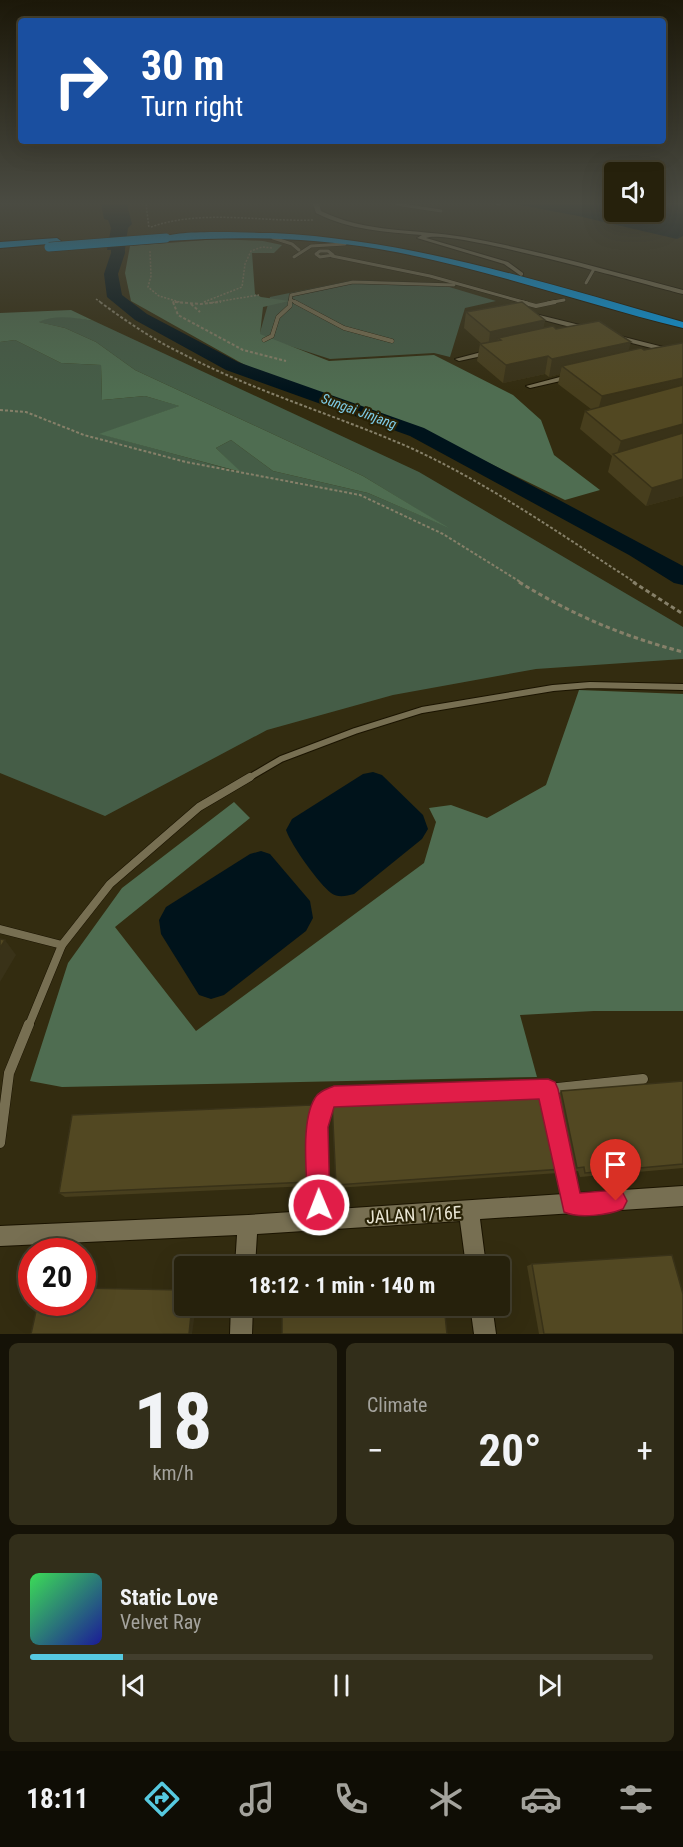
<!DOCTYPE html>
<meta charset="utf-8">
<style>
body{margin:0;font-family:"Roboto Condensed",sans-serif;background:#322e1a;color:#f1f3f6;height:100vh;display:flex;flex-direction:column;font-size:22px;white-space:nowrap}
*{box-sizing:border-box;margin:0}
p{font-size:20px;color:#a4a39d}
.icon{flex:none;width:33px;height:33px;fill:none;stroke:currentColor;stroke-width:2;stroke-linecap:round;stroke-linejoin:round}
.map{position:relative;height:1334px;overflow:hidden}
.details{display:flex;flex-direction:column;gap:9px;padding:9px;background:#151207;flex:1}
.details>*{flex:none}
.banner{position:absolute;left:18px;top:18px;width:648px;height:126px;border-radius:6px;box-shadow:0 6px 24px #0002,0 0 0 2px #423e2d;background:#1a4fa0;color:#fff;overflow:hidden}
.controls{position:absolute;left:604px;top:162px;display:grid;gap:12px}
.controls a{display:grid;place-items:center;width:60px;height:60px;border-radius:6px;background:#26210c;box-shadow:0 6px 24px #0002,0 0 0 2px #423e2d;font-size:30px}
.speed{position:absolute;left:18px;top:1238px;display:flex;gap:12px;font-size:30px;font-weight:700;text-align:center}
.speed>*{display:grid;place-content:center;width:78px;height:78px;border-radius:50%;background:#26210c;box-shadow:0 6px 24px #0002,0 0 0 2px #423e2d;line-height:1}
.speed .limit{border:9px solid #d22;background:#fff;color:#111}
.pin{position:absolute;display:grid;place-items:center;width:51px;height:51px;color:#fff;margin:-62px -26px;border-radius:50% 50% 50% 0;rotate:-45deg;box-shadow:0 0 6px #0007}
.pin .icon{rotate:45deg}
.me{position:absolute;width:66px;margin:-33px;rotate:359deg;stroke-linejoin:round;filter:drop-shadow(0 0 4px #0008)}
.turn{display:flex;align-items:center;gap:21px;height:126px;padding:0 24px;font-size:27px}
.turn .icon{width:78px;height:78px;stroke-width:2.5}
.turn b{display:block;font-size:42px;line-height:51px}
.big{font-size:45px;font-weight:700;line-height:1.1}
.details .tile{flex:1;display:flex;flex-direction:column;justify-content:center;gap:9px;min-width:0;padding:0 21px;border-radius:9px;background:#322e1a}
.details .dial{align-items:center;gap:0}
.dial b{font-size:78px;line-height:1}
.song{display:flex;align-items:center;gap:18px}
.cover{width:72px;height:72px;border-radius:9px;background:linear-gradient(135deg,hsl(130 70% 55%),hsl(240 70% 35%))}
.played{height:6px;border-radius:3px;background:linear-gradient(90deg,#56c9e0 15%,#423e2d 15%)}
.keys{display:flex;justify-content:space-around;direction:ltr}
.heat{display:flex;justify-content:space-between;align-items:center;font-size:33px;direction:ltr}
.details .tiles{flex:1;display:grid;gap:9px;grid-template-columns:1fr 1fr}
.tile:last-child{grid-column:span 2}
.trip{position:absolute;left:174px;top:1256px;width:336px;height:60px;border-radius:6px;background:#26210c;box-shadow:0 6px 24px #0002,0 0 0 2px #423e2d;font-weight:700;line-height:60px;text-align:center}
.menu{display:flex;height:96px;justify-content:space-around;align-items:center;background:#0f0d05;color:#a4a39d}
.menu .icon{width:42px;height:42px}
.menu .on{color:#56c9e0}
.menu b{font-size:27px;color:#f1f3f6}
.map>svg:first-child{display:block}
.green{fill:#455d47}
.forest{fill:#4f6d51}
.water{fill:#00131b}
.lines{fill:none;stroke-linecap:round;stroke-linejoin:round}
.river{fill:#00131b;fill-rule:evenodd}
.lane-far4-casing{stroke:#1b1400;stroke-width:4}
.lane-far3-casing{stroke:#1b1400;stroke-width:4.5}
.lane-far2-casing{stroke:#1b1400;stroke-width:8}
.lane-far1-casing{stroke:#1b1400;stroke-width:9}
.lane-casing{stroke:#1b1400;stroke-width:11}
.street-casing{stroke:#1b1400;stroke-width:2}
.highway-casing{stroke:#1b1400;stroke-width:2}
.path-far2{stroke:#868069;stroke-width:1.5;stroke-dasharray:2 1.5;stroke-linecap:butt}
.path-far1{stroke:#868069;stroke-width:2;stroke-dasharray:3 2;stroke-linecap:butt}
.path{stroke:#868069;stroke-width:3;stroke-dasharray:4.5 3;stroke-linecap:butt}
.lane-far4{stroke:#776f52;stroke-width:3}
.lane-far3{stroke:#776f52;stroke-width:4}
.lane-far2{stroke:#776f52;stroke-width:6}
.lane-far1{stroke:#776f52;stroke-width:8}
.lane{stroke:#776f52;stroke-width:10}
.street{fill:#776f52;fill-rule:evenodd}
.highway{fill:#009ff1;fill-rule:evenodd}
.highway-bridge-casing{stroke:#1b1400;stroke-width:10;stroke-linecap:butt}
.highway-bridge{stroke:#009ff1;stroke-width:9}
.wall{fill:#473e1d}
.shaded-wall{fill:#393218}
.building{fill:#524822;stroke:#393218;stroke-width:1.5}
.route{fill:#e11d48;stroke:#92132f;stroke-width:1.5}
.labels{text-anchor:middle;stroke-width:4.5;stroke-linejoin:round;paint-order:stroke}
.far-water-label{font-size:14px;font-style:italic;fill:#7ecce8;stroke:#292206}
.near-street-label{font-size:18px;fill:#e9e5d4;stroke:#292206}
</style>
<div class="map">
<svg width="683" height="1334" viewBox="0 0 683 1334">
<rect width="100%" height="100%" fill="#332c10"/>
<g class="green">
<polygon points="353,280 436,283 496,301 465,308 450,357 434,353 330,359 259,336 270,297"/>
<polygon points="50,317 73,317 94,321 419,472 683,627 683,659 536,669 393,695 267,730 105,816 0,773 0,342 15,340 61,363 101,365 102,400 145,396 180,406 101,434 240,472 216,448 231,440 273,471 368,493 443,525 363,476 135,370 96,342 65,328 38,322"/>
</g>
<g class="forest">
<polygon points="219,239 263,241 282,245 274,253 252,253 255,294 261,297 289,301 263,307 260,334 329,361 434,355 513,395 541,420 554,455 600,490 565,500 431,435 259,373 131,301 125,273 130,246"/>
<path d="M71,310L94,321C75,318 56,314 39,322L65,328L96,342L135,370L363,476L449,528L368,493L273,471L231,440L216,448L241,472L99,434L179,406L145,396L102,400L101,365L61,363L15,340L0,342V313Z"/>
<polygon points="579,690 683,694 683,1011 594,1011 520,1015 537,1077 62,1087 30,1081 68,963 122,888 234,802 250,818 115,927 196,1031 424,863 436,822 429,808 451,805 487,818 546,785"/>
</g>
<g class="water">
<polygon points="101,204 127,204 132,224 128,228 125,249 107,250 111,228 108,220 104,219"/>
<polygon points="515,204 615,204 615,212 654,212 654,204 683,204 683,236 677,239 578,216"/>
<path d="M373,772L382,775L423,815L428,829L422,839L354,894C346,896 338,898 331,893C319,884 291,845 286,830L292,819L363,774Z"/>
<polygon points="261,851 270,854 310,901 313,918 306,931 224,995 211,999 199,995 161,934 159,920 166,907 250,854"/>
</g>
<g class="lines">
<polygon class="river" points="112,204 124,204 125,253 118,274 122,295 147,314 238,362 424,428 683,566 683,585 674,583 629,555 410,436 226,370 135,320 107,297 104,274 111,253"/>
<g class="lane-far4-casing">
<g id="lane-far4">
<polyline points="396,204 441,211"/>
<polyline points="273,238 292,244 299,250"/>
<polygon points="320,251 328,251 333,255 320,257 316,254"/>
<polyline points="332,256 430,276 527,303"/>
<polyline points="294,257 311,246 345,244"/>
<polyline points="586,283 594,269"/>
<polyline points="291,300 297,303"/>
<polyline points="290,303 291,295 353,282 454,285"/>
<polyline points="548,303 564,300"/>
</g>
</g>
<g class="lane-far3-casing">
<g id="lane-far3">
<polyline points="295,302 344,328 392,341"/>
<polyline points="521,302 536,306 555,302"/>
<polyline points="264,340 272,336 278,317 290,306 290,302"/>
</g>
</g>
<g class="lane-far2-casing">
<polyline id="lane-far2" points="247,779 281,759 355,731 422,710 553,688 590,685 683,687"/>
</g>
<g class="lane-far1-casing">
<g id="lane-far1">
<polyline points="0,929 62,945"/>
<polyline points="29,1025 62,945 110,884 199,807 250,777"/>
</g>
</g>
<g class="lane-casing">
<g id="lane">
<polyline points="548,1089 571,1201"/>
<polyline points="0,1143 9,1073 29,1024"/>
<path d="M319,1217C318,1193 308,1112 329,1099L548,1089L643,1079"/>
</g>
</g>
<g class="street-casing">
<g id="street">
<path d="M313,204H319L321,211C365,233 417,229 464,237C538,250 610,271 683,290V294C646,285 449,228 426,238L508,262L523,273V275L521,276L504,264L417,238L422,235C386,232 349,230 316,213Z"/>
<polygon points="495,204 502,204 499,206"/>
<polygon points="527,312 592,328 593,330 589,332 525,315 525,313"/>
<polygon points="612,334 683,352 683,356 612,338"/>
<polygon points="493,349 496,349 496,353 459,361 455,359"/>
<polygon points="575,373 578,373 578,377 530,388 526,386"/>
<polygon points="683,1186 683,1206 480,1219 486,1266 466,1266 460,1221 257,1234 255,1266 235,1266 237,1235 0,1246 0,1226 248,1215"/>
<polygon points="231,1305 253,1305 252,1334 230,1334"/>
<polygon points="470,1305 492,1305 496,1334 474,1334"/>
</g>
</g>
<g class="highway-casing">
<g id="highway">
<path d="M273,233C414,240 548,284 683,322V328C581,303 483,267 379,249C309,237 237,236 166,241L162,238C175,229 252,233 273,233Z"/>
<polygon points="57,238 61,241 60,243 0,248 0,242"/>
</g>
</g>
<g class="path-far2">
<polyline points="146,204 149,228"/>
<path d="M151,227C201,209 261,222 313,220"/>
<polyline points="150,251 151,276 148,287 159,296 183,303"/>
<polyline points="96,299 102,303"/>
<polyline points="173,301 174,303"/>
<polyline points="204,302 242,287 245,264 251,251 262,247 273,248"/>
<polyline points="209,303 259,295"/>
</g>
<g class="path-far1">
<path d="M100,302C126,321 152,339 181,353C255,392 336,415 413,449C491,485 563,536 636,583"/>
<polyline points="173,302 178,315 243,350 286,361"/>
<polyline points="175,302 201,304 221,302"/>
<polyline points="191,304 200,312"/>
<polyline points="0,410 26,412 84,435 186,462 360,495 443,534 522,583"/>
</g>
<g class="path">
<path d="M519,582C573,615 622,636 683,652"/>
<polyline points="633,582 683,614"/>
</g>
<use href="#lane-far4" class="lane-far4"/>
<use href="#lane-far3" class="lane-far3"/>
<use href="#lane-far2" class="lane-far2"/>
<use href="#lane-far1" class="lane-far1"/>
<use href="#lane" class="lane"/>
<use href="#street" class="street"/>
<use href="#highway" class="highway"/>
<g class="highway-bridge-casing">
<polyline id="highway-bridge" points="49,247 166,238"/>
</g>
<use href="#highway-bridge" class="highway-bridge"/>
</g>
<g class="wall">
<polygon points="466,312 545,320 543,328 556,329 628,351 683,496 646,506 608,472 612,456 580,429 585,411 591,409 558,384 560,374 549,377 545,374 503,383 477,361 480,344 482,344 464,328"/>
<polygon points="683,1081 683,1168 580,1177 578,1171 572,1172 557,1097 561,1091"/>
<polygon points="332,1102 563,1169 558,1173 336,1188"/>
<polygon points="311,1105 311,1110 309,1154 310,1186 65,1197 59,1193"/>
<polygon points="532,1264 683,1334 539,1334 527,1266"/>
</g>
<g class="shaded-wall">
<polygon points="545,320 541,337 501,340 498,338 497,346 488,348 490,332"/>
<polygon points="631,342 626,359 562,366 560,374 549,377 552,359"/>
<polygon points="548,356 545,374 503,383 506,365"/>
<polygon points="683,378 683,394 597,414 602,396"/>
<polygon points="683,424 683,440 616,457 621,441"/>
<polygon points="683,479 683,496 646,506 652,488"/>
<polygon points="5,940 16,955 0,982 0,948"/>
<polygon points="311,1105 311,1110 309,1154 310,1186 308,1149"/>
<polygon points="192,1305 196,1305 192,1334 189,1334"/>
</g>
<g class="building">
<polygon points="522,302 545,320 490,332 466,312"/>
<polygon points="599,321 631,342 552,359 548,356 506,365 480,344 501,340 498,338 553,326 556,329"/>
<polygon points="682,343 683,344 683,378 602,396 562,366 641,348 644,350"/>
<polygon points="683,385 683,424 621,441 585,411"/>
<polygon points="683,433 683,479 652,488 613,454"/>
<polygon points="0,939 5,940 0,948"/>
<polygon points="683,1081 683,1164 585,1173 584,1167 577,1168 561,1091"/>
<polygon points="546,1091 563,1169 336,1185 332,1102"/>
<polygon points="311,1105 308,1149 309,1182 59,1193 72,1115"/>
<polygon points="672,1255 683,1294 683,1334 544,1334 532,1264"/>
<polygon points="439,1263 440,1266 374,1266"/>
<polygon points="82,1288 184,1290 184,1305 192,1305 189,1334 31,1334 38,1302 82,1302"/>
<polygon points="282,1305 444,1305 447,1334 282,1334"/>
</g>
<linearGradient id="sky" x2="0" y2="1"><stop stop-color="#1c1809"/><stop offset="0.52" stop-color="#4a4b42"/><stop offset="1" stop-color="#4a4b42" stop-opacity="0"/></linearGradient>
<rect width="683" height="391" fill="url(#sky)"/>
<path class="route" d="M548,1079L555,1082L558,1089L580,1193L616,1190L623,1193L627,1201L623,1209C608,1215 579,1219 564,1212L539,1099L334,1107L328,1127L330,1205L327,1213L319,1216L311,1213L308,1205C307,1177 300,1122 315,1098C319,1091 327,1089 334,1086Z"/>
<g class="labels">
<g class="far-water-label">
<text transform="translate(359 411) rotate(20)" y="5">Sungai Jinjang</text>
</g>
<g class="near-street-label">
<text transform="translate(414 1215) rotate(-3)" y="6">JALAN 1/16E</text>
</g>
</g>
</svg>
<div class="controls">
<a><svg class="icon" aria-label="sound" viewBox="0 0 24 24"><path d="M4 9h4l5-4v14l-5-4H4zM17 9q2 3 0 6"/></svg></a>
</div>
<div class="speed"><div class="limit">20</div></div>
<div class="pin" style="left:616px;top:1201px;background:#d93025"><svg class="icon" aria-label="arrive" viewBox="0 0 24 24"><path d="M6 21V4h12l-3 4 3 4H6"/></svg></div>
<svg class="me" style="left:319px;top:1205px" viewBox="-20 -20 40 40"><circle r="17" fill="#e11d48" stroke="#fff" stroke-width="3"/><path d="M0-11L8 9 0 5-8 9z" fill="#fff"/></svg>
<div class="trip">18:12 · 1 min · 140 m</div>
<div class="banner">
<div class="turn"><svg class="icon" aria-label="right" viewBox="0 0 24 24"><path d="M7 20v-9h11M14 6l5 5-5 5"/></svg><div><b>30 m</b>Turn right</div></div>
</div>
</div>
<section class="details">
<div class="tiles">
<div class="tile dial"><b>18</b><p>km/h</p></div>
<div class="tile"><p>Climate</p>
<div class="heat"><a>−</a><b class="big">20°</b><a>+</a></div>
</div>
<div class="tile">
<div class="song"><i class="cover"></i><div><b>Static Love</b><p>Velvet Ray</p></div></div>
<div class="played"></div>
<div class="keys"><svg class="icon" aria-label="previous" viewBox="0 0 24 24"><path d="M18 5L8 12l10 7zM5 5v14"/></svg><svg class="icon" aria-label="pause" viewBox="0 0 24 24"><path d="M8 5v14M16 5v14"/></svg><svg class="icon" aria-label="next" viewBox="0 0 24 24"><path d="M6 5l10 7-10 7zM19 5v14"/></svg></div>
</div>
</div>
</section>
<nav class="menu">
<b>18:11</b>
<svg class="icon on" aria-label="directions" viewBox="0 0 24 24"><path d="M12 3l9 9-9 9-9-9zM9 14v-3h6M13 9l2 2-2 2"/></svg>
<svg class="icon" aria-label="music" viewBox="0 0 24 24"><path d="M9 18V5l10-2v13"/><circle cx="6" cy="18" r="3"/><circle cx="16" cy="16" r="3"/></svg>
<svg class="icon" aria-label="phone" viewBox="0 0 24 24"><path d="M5 4h4l2 5-3 2q2 4 5 5l2-3 5 2v4C11 20 4 13 5 4z"/></svg>
<svg class="icon" aria-label="climate" viewBox="0 0 24 24"><path d="M12 3v18M4 7l16 10M4 17L20 7"/></svg>
<svg class="icon" aria-label="car" viewBox="0 0 24 24"><path d="M5 17H2v-5l4-1 3-4h7l3 4 3 1v5h-3M9 17h6M6 11h13"/><circle cx="7" cy="17" r="2"/><circle cx="17" cy="17" r="2"/></svg>
<svg class="icon" aria-label="filters" viewBox="0 0 24 24"><path d="M4 7h16M4 17h16"/><circle cx="9" cy="7" r="2"/><circle cx="15" cy="17" r="2"/></svg>
</nav>
